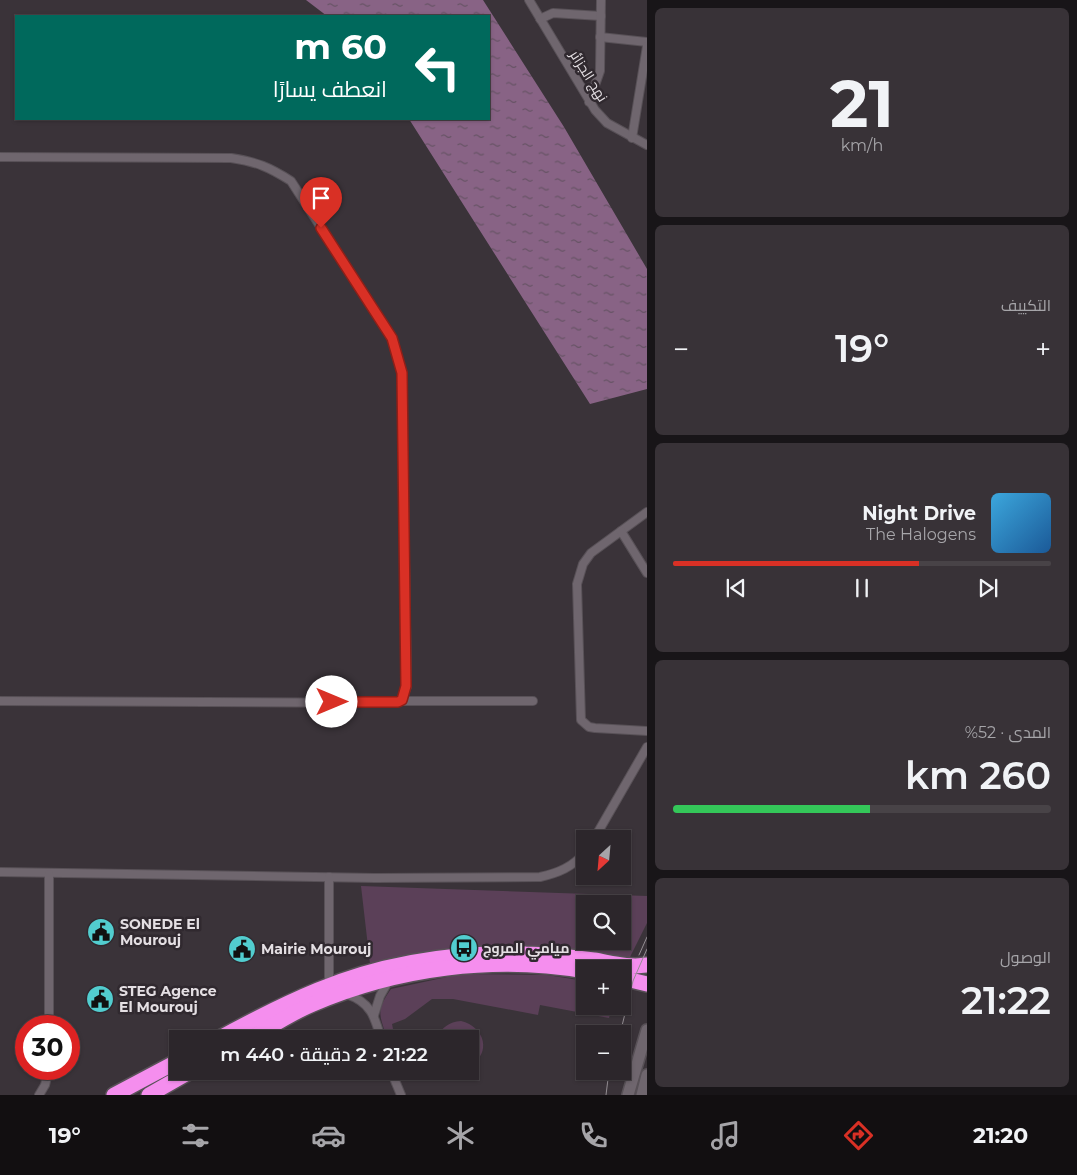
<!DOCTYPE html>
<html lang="ar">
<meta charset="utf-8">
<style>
body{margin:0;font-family:Montserrat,Cairo,sans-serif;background:#383237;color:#f1f3f6;direction:rtl;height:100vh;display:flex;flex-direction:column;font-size:19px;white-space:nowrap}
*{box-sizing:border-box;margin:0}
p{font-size:16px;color:#a6a5a9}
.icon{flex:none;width:28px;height:28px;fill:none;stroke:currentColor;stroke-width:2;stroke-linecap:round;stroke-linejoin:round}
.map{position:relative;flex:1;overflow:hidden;direction:ltr}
.side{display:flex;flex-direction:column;gap:8px;padding:8px;background:#181518;width:430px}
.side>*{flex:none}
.hud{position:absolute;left:15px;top:15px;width:475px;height:105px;border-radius:0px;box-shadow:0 1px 4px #0004,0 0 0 1px #484347;direction:rtl;background:#00695c;color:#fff;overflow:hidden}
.needle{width:32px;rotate:206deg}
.fabs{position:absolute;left:576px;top:830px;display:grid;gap:10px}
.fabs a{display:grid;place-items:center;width:55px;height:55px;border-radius:0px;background:#2c262b;box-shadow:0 1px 4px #0004,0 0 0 1px #484347;font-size:25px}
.speed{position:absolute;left:15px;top:1015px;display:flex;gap:10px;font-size:25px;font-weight:700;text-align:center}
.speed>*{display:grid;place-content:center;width:65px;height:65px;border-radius:50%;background:#2c262b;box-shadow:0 1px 4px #0004,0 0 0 1px #484347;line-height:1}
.speed .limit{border:8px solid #d22;background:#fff;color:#111}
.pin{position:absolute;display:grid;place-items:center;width:42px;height:42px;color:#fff;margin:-51px -21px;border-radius:50% 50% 50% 0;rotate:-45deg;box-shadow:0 0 5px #0007}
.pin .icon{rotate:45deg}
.me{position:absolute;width:55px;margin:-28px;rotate:90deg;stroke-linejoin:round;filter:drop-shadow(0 0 4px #0008)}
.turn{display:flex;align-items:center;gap:18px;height:105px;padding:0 20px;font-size:22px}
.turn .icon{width:65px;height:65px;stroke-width:2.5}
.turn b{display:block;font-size:35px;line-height:42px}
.big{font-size:38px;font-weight:600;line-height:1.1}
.side .card{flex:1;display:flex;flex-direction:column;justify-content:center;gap:8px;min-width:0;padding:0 18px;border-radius:8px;background:#383237}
.side .dial{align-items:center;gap:0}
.dial b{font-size:65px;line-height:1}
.song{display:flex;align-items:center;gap:15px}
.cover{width:60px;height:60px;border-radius:8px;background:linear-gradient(135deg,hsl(200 70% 55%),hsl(210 70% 35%))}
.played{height:5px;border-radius:2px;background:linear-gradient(90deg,#d93025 65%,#484347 65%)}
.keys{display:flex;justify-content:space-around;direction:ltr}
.heat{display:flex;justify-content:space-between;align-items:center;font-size:28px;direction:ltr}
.charge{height:8px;border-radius:4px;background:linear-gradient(90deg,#34c759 52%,#484347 0)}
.trip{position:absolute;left:169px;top:1030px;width:310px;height:50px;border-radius:0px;background:#2c262b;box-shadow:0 1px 4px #0004,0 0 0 1px #484347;font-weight:600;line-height:50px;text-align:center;direction:rtl}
.tab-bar{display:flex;height:80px;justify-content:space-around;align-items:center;background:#120f11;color:#a6a5a9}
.tab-bar .icon{width:35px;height:35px}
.tab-bar .current{color:#d93025}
.tab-bar b{font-size:22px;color:#f1f3f6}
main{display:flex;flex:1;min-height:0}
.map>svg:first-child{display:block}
.green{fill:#5b4058;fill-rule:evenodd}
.water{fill:url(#water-ripples)}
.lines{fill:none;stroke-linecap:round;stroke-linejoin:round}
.street-casing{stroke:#585157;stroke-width:10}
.secondary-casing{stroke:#585157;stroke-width:14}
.highway-casing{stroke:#585157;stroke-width:18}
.street{stroke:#6f666e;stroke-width:8}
.secondary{stroke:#6f666e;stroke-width:11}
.highway{stroke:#f58eee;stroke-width:15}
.tram{stroke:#958f94;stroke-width:1}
.route-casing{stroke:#8d1f18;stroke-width:12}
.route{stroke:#d93025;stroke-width:9}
.labels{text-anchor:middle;stroke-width:5;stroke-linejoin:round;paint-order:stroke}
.street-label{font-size:14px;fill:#e4dfe3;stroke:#30292f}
.poi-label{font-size:14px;font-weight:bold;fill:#e4dfe3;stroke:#30292f;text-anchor:start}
</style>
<main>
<section class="side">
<div class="card dial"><b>21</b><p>km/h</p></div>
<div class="card"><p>التكييف</p>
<div class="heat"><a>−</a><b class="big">19°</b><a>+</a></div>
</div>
<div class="card">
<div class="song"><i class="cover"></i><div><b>Night Drive</b><p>The Halogens</p></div></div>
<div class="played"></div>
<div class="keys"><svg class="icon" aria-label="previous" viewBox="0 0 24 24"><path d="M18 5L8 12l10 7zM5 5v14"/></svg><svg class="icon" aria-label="pause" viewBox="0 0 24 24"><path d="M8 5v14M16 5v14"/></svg><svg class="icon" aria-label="next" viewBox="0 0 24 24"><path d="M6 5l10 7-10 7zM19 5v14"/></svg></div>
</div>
<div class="card"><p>المدى · 52%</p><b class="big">260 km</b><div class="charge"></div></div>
<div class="card"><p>الوصول</p><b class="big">21:22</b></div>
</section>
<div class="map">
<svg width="647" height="1095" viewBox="0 0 647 1095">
<defs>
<pattern id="water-ripples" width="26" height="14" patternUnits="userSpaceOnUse" patternTransform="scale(1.25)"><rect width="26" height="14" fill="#886385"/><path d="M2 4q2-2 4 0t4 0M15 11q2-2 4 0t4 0" fill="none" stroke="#665364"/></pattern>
</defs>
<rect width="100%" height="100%" fill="#3a3339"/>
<g class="green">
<path d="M361,886L647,896V923L628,961L522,946L450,949L370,964ZM585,904H622V941H585Z"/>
<path d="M461,974L547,975L585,981V1006H612L609,1018L540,1005L538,1015L453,999H432L405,1019L392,1024L395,1039H387C380,1014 375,1012 391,989Z"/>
<path d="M461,1021C485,1027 492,1053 470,1066V1039H436C442,1027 449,1022 461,1021Z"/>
</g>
<polygon class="water" points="306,0 483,0 564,127 647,269 647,389 590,404 409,119 489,119 489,16 327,16"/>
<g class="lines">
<g class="street-casing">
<g id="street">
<polyline points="529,0 595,110 607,123 647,145"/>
<polyline points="540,19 553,13 601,16"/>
<polyline points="600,37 647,42"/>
<polyline points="589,102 600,71 601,0"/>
<polyline points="632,138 647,46"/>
<path d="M0,157L231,158C257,162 269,167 291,181L392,338L402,373L407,686L402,701L390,703L0,701"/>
<polyline points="647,512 591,553 583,564 577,584 581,720 589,727 595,728 647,731"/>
<polyline points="621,531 647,573"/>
<polyline points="402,701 533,701"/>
<polyline points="594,839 647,747"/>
<path d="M0,872L375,878L540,877C558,873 573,867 585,852"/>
<polyline points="49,874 49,1026"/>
<polyline points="329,877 329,986"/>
<path d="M346,994C371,1002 375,1017 381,1039"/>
<polyline points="374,1015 380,996 389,980"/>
<polyline points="391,1071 401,1095"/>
<polyline points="39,1095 45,1085 49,1069"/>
</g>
</g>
<g class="secondary-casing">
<g id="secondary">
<polyline points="628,1095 647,1030"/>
<polyline points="642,1095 647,1075"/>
</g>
</g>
<g class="highway-casing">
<g id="highway">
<polyline points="622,978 647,984"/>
<path d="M218,1039C251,1021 284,1004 318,990C383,963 456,952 526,954C549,954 572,957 594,960C612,963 629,968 647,965"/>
<path d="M250,1039C270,1027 291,1013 313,1004C397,968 495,955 585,971"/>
<polyline points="114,1095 178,1061"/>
<polyline points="149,1095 191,1071"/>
</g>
</g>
<use href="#street" class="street"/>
<use href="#secondary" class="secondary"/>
<use href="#highway" class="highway"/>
<g class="tram">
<polyline points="639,955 647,937"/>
<polyline points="620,1034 633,981 647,949"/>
<polyline points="606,1095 609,1071"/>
</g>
</g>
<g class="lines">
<g class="route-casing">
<polyline id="route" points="321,228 392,338 402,373 406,686 402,700 398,702 332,702"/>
</g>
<use href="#route" class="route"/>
</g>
<defs>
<g id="civic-disc" transform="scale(1.4375)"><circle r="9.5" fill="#52cdcf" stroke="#30292f"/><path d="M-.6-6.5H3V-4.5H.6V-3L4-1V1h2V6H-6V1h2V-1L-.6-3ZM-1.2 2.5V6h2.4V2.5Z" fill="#111"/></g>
<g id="bus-disc" transform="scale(1.4375)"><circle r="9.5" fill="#52cdcf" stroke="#30292f"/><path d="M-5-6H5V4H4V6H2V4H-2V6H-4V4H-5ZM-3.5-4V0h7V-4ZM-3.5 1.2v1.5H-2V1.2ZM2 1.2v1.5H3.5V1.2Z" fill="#111"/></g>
</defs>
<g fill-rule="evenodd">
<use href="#civic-disc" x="101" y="932"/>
<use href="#bus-disc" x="464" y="948"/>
<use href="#civic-disc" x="242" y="949"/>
<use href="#civic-disc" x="100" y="999"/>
</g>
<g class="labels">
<g class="street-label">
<text transform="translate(589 76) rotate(58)" y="5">نهج الجزائر</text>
</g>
<g class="poi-label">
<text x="120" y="929">SONEDE El<tspan x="120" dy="16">Mourouj</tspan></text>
<text x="483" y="953">ميامي المروج</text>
<text x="261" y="954">Mairie Mourouj</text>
<text x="119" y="996">STEG Agence<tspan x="119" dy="16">El Mourouj</tspan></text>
</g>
</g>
</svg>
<div class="fabs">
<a><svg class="needle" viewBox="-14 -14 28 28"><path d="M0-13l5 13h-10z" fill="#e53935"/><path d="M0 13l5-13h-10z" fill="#a6a5a9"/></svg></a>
<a><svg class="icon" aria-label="search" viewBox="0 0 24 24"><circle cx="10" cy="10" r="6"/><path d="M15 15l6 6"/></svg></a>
<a>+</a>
<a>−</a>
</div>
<div class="speed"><div class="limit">30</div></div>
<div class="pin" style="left:321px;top:228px;background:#d93025"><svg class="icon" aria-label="arrive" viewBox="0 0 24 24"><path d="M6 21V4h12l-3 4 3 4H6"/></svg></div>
<svg class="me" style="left:332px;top:702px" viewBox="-20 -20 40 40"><circle r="19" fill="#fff"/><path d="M0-13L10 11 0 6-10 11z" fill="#d93025"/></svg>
<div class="trip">21:22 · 2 دقيقة · 440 m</div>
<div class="hud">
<div class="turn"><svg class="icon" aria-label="left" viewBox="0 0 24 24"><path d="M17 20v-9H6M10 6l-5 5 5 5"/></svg><div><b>60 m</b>انعطف يسارًا</div></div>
</div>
</div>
</main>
<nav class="tab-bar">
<b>21:20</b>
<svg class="icon current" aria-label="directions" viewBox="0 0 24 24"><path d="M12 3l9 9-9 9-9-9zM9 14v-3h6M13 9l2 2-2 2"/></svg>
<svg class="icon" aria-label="music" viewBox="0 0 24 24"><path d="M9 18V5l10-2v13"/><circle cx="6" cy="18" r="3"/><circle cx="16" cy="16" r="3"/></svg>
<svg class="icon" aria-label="phone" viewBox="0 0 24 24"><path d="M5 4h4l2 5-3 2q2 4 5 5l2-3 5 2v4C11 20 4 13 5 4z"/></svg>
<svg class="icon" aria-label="climate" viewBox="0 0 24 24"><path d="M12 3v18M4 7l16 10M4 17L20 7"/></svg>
<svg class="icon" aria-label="car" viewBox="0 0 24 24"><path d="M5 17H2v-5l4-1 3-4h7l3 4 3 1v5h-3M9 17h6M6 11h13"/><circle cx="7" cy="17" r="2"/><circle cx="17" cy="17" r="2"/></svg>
<svg class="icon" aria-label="filters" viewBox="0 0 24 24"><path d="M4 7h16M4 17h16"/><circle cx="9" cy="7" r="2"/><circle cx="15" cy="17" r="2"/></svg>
<b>19°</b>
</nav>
